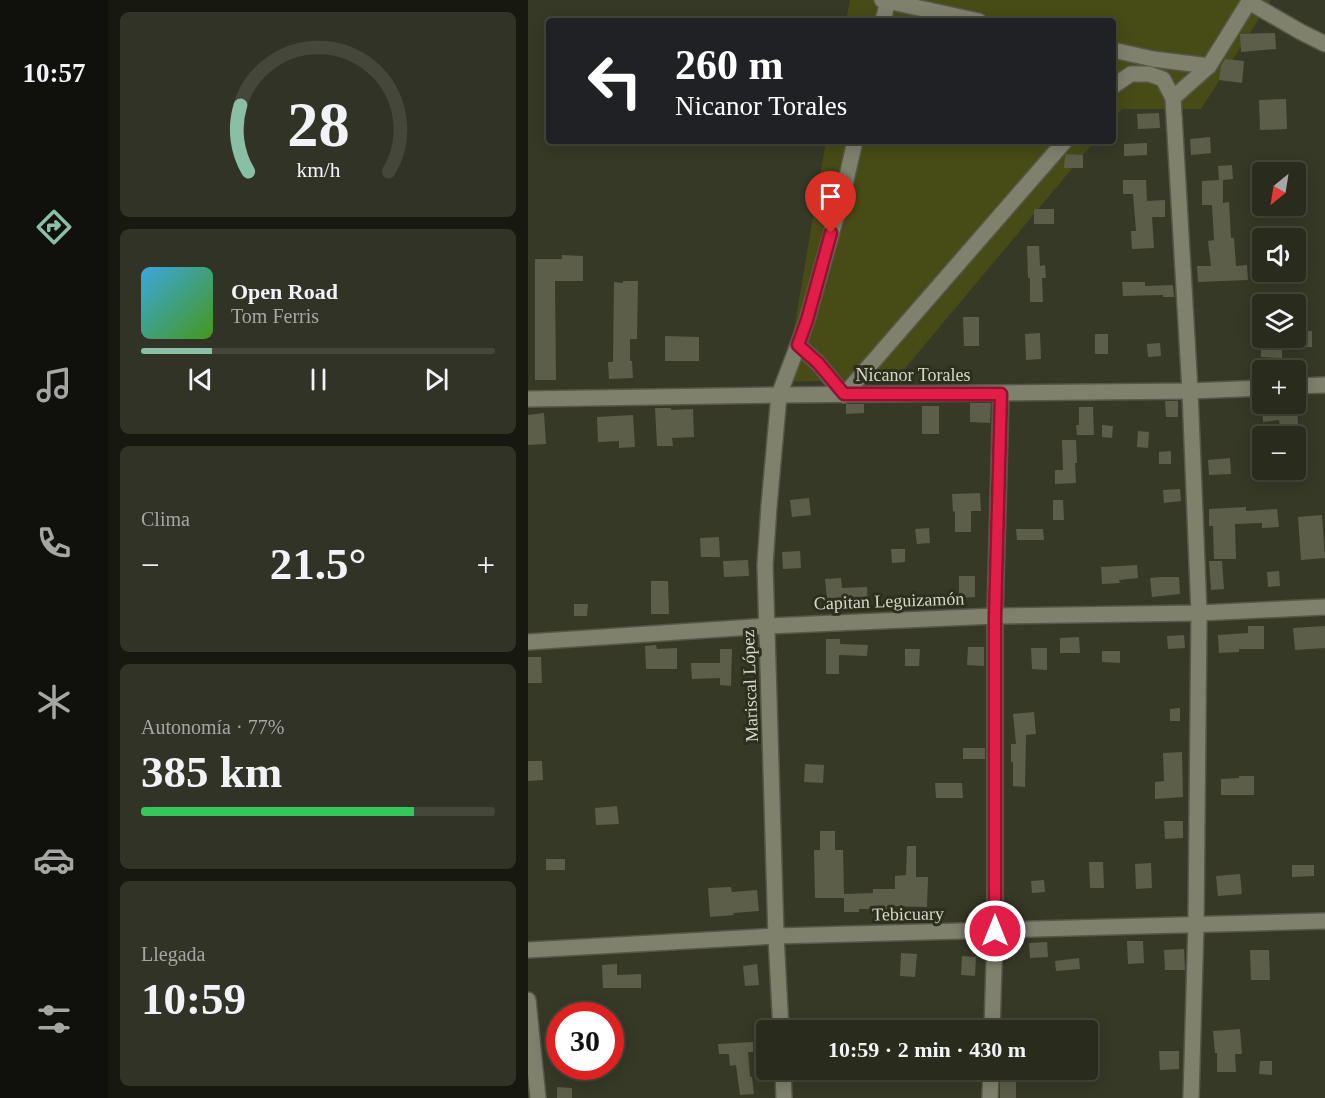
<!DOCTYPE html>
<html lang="es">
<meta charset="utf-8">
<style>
body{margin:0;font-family:"Times New Roman",serif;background:#313326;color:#f1f3f6;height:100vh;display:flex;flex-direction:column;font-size:22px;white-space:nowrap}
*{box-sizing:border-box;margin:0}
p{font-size:20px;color:#a5a7a4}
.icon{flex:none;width:33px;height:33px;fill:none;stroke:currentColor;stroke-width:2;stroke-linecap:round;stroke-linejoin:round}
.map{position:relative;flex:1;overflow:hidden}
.drawer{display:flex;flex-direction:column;gap:12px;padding:12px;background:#171810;width:420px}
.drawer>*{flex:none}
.top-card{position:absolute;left:18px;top:18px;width:570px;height:126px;border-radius:6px;box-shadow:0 3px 15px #0003,0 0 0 2px #45473b;background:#202124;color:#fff;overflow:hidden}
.needle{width:39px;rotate:210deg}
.controls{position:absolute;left:724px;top:162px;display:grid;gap:12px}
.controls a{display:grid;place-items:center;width:54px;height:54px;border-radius:6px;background:#292b1d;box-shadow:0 3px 15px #0003,0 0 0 2px #45473b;font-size:30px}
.speed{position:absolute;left:18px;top:1002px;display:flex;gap:12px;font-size:30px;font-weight:700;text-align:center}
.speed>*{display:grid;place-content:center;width:78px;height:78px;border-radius:50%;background:#292b1d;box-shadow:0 3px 15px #0003,0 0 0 2px #45473b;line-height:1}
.speed .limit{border:9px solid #d22;background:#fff;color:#111}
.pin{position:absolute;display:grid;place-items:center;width:51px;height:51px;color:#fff;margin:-62px -26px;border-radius:50% 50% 50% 0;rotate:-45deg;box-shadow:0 0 6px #0007}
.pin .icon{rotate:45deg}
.me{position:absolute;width:66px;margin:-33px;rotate:0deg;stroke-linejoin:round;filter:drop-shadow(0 0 4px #0008)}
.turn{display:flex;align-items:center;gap:21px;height:126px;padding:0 30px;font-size:27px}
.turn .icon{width:78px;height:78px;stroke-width:2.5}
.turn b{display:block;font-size:42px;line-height:51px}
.big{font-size:45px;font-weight:700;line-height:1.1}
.drawer .widget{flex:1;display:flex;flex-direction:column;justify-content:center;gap:9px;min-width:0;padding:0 21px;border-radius:9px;background:#313326}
.drawer .dial{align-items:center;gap:0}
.dial svg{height:156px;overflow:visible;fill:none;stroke:#45473b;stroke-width:7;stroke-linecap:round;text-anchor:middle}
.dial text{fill:#f1f3f6;stroke:none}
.song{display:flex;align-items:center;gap:18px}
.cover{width:72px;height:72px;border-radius:9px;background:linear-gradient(135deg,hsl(200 70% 55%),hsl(100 70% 35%))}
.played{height:6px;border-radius:3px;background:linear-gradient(90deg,#8abfa5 20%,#45473b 20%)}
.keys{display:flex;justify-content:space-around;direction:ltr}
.heat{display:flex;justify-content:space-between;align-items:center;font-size:33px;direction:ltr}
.charge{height:9px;border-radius:4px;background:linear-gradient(90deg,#34c759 77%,#45473b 0)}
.trip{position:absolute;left:228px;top:1020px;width:342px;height:60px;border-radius:6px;background:#292b1d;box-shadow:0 3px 15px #0003,0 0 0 2px #45473b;font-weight:700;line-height:60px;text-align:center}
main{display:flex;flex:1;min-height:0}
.tabs{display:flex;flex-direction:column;width:108px;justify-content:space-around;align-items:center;background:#10110c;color:#a5a7a4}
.tabs .icon{width:42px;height:42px}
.tabs .selected{color:#8abfa5}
.tabs b{font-size:27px;color:#f1f3f6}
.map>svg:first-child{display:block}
.green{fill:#474b15}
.building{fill:#5c5e4a}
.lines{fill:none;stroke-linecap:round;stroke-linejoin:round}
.street-casing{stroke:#565748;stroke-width:18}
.street{stroke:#7f816d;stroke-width:15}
.route-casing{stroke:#92132f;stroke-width:15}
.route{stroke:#e11d48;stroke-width:10}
.labels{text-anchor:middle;stroke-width:6;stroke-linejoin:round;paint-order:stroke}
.street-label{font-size:18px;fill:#d6d8cd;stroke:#2d2f1d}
</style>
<main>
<nav class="tabs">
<b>10:57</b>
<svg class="icon selected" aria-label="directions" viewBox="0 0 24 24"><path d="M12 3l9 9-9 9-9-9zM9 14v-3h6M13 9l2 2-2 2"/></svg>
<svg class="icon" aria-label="music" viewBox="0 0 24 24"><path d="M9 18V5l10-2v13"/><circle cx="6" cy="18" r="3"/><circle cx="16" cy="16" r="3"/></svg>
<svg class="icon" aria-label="phone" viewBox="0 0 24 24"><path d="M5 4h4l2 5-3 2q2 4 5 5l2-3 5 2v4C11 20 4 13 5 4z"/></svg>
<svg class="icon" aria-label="climate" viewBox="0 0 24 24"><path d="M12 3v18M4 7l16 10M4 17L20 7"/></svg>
<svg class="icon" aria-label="car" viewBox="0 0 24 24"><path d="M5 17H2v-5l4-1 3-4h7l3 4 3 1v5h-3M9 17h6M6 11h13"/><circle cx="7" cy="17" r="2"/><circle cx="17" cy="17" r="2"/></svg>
<svg class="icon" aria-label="filters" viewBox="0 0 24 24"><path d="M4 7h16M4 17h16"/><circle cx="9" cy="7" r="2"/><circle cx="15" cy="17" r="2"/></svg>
</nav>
<section class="drawer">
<div class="widget dial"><svg viewBox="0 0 100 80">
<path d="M14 69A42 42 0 1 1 86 69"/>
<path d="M14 69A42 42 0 0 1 10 35" stroke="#8abfa5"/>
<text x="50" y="56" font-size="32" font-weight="700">28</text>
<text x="50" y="72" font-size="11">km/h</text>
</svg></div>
<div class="widget">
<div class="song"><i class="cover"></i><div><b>Open Road</b><p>Tom Ferris</p></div></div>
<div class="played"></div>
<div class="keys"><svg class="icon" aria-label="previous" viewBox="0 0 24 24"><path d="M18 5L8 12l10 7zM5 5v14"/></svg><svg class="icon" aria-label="pause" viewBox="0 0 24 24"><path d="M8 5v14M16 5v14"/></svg><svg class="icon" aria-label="next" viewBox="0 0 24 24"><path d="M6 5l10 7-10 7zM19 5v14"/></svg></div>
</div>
<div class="widget"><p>Clima</p>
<div class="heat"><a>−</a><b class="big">21.5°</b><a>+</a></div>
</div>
<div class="widget"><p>Autonomía · 77%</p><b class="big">385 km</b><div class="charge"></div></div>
<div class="widget"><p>Llegada</p><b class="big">10:59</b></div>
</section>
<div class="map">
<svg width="797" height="1098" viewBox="0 0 797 1098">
<rect width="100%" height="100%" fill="#373927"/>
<g class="green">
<polygon points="322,0 743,0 673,109 594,109 585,119 585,21 318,21"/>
<polygon points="298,141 567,141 369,378 257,382"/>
</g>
<g class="building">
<polygon points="747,33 748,49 713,52 712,34"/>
<polygon points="697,59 716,61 714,83 691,80 693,66"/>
<polygon points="758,99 759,129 732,130 731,100"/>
<polygon points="631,113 632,128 610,129 609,114"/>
<polygon points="682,137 683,153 663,155 662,139"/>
<polygon points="619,143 619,155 596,156 596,144"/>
<polygon points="538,154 555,155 555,168 536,168 537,156"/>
<polygon points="704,165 705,179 695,180 695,203 701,202 703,238 706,238 708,266 719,265 720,280 670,282 669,266 683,266 680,241 686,240 684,205 674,205 674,181 691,180 690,166"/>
<polygon points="595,180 618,180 619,201 637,200 637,217 624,217 626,248 604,249 603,231 608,231 605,194 595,194"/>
<rect x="506" y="209" width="20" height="15"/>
<polygon points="499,246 511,246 512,266 517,265 518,278 514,278 515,302 502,302 502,278 500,278"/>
<polygon points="34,255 55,256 55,281 27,281 28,380 7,380 7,259 34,259"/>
<polygon points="95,281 110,281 109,339 102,339 102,361 104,361 105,378 81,379 80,362 85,362 86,282 95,283"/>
<polygon points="594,282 617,282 617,286 645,285 646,297 635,297 635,295 595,296"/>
<polygon points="435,317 451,317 451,346 436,346"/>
<rect x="768" y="331" width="16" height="16"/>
<polygon points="512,333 513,359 498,360 497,334"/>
<rect x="567" y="334" width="13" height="20"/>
<polygon points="137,336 171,337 171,361 137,361"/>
<polygon points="733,338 754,338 754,358 733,357"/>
<polygon points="632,343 633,356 620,357 619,344"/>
<polygon points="637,401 650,401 650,417 638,417"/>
<polygon points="442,403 463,403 462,423 442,422"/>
<polygon points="318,404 336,404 336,413 318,414"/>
<polygon points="734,404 746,404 746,407 769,406 770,424 752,426 751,420 735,422"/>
<rect x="394" y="406" width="17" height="28"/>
<polygon points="551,407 565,407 566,435 549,435 548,425 551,425"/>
<polygon points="127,408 143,408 143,410 165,409 166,437 144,438 145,446 129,446"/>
<polygon points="16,413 18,444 0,445 0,415"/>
<polygon points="105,415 107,447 91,448 91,441 70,442 69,417"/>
<polygon points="574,425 585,426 584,438 574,437"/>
<polygon points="610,431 621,432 620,448 609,447"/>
<polygon points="534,440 548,440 549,463 547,463 548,483 527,484 527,470 535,470"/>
<polygon points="643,451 643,464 631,464 631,452"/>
<polygon points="702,458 703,474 681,475 680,460"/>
<polygon points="652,489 653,501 636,503 635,490"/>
<polygon points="452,493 453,511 443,511 443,532 427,532 427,511 425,512 424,494"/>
<polygon points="281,498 283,515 264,517 262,500"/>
<polygon points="525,500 535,500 536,520 525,520"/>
<polygon points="718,507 718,511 749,509 751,527 734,528 734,523 707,524 708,559 686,559 685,526 681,526 681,509"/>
<polygon points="794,515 797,558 773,560 770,517"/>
<polygon points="401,528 402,543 389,544 387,529"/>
<polygon points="488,529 515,529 516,540 489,540"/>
<polygon points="191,537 192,557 173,557 172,538"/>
<polygon points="363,549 377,549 377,562 364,563"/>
<polygon points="272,551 273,568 255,569 254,552"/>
<polygon points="220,560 221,576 196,577 195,561"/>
<polygon points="681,561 694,561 696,589 683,590"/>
<polygon points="609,565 610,578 591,580 592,583 574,584 573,567"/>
<polygon points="751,571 752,586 740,587 739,572"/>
<polygon points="431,576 447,576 447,597 431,598"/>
<polygon points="634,577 651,577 652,594 624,597 622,578"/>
<polygon points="313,578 314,588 339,587 340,609 300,611 297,579"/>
<polygon points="123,581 140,581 141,614 123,614"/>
<polygon points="46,604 60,604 59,616 46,616"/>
<polygon points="720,626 736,626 736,649 711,649 711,652 691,653 690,635 720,633"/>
<polygon points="797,626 797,648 767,650 765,628"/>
<polygon points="656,635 657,648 640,649 639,636"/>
<polygon points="551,637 552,653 532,653 532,638"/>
<polygon points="298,639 312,639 312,644 340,645 339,656 311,655 311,674 298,674"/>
<polygon points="128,645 129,649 149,648 149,669 118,669 117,646"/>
<polygon points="440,647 456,647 456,666 439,665"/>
<polygon points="503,648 519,648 519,670 504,669"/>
<polygon points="192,649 204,649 203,686 192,685 192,678 164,679 163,663 192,663"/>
<polygon points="377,649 392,649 391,666 377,666"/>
<polygon points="574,651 592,651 592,663 574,662"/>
<polygon points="0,657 13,657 14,683 0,683"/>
<polygon points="652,708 652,721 642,721 642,709"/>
<polygon points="506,712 508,734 498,735 497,787 485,786 485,762 483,762 483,744 488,744 485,714"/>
<rect x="435" y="748" width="22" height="11"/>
<polygon points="654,752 655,797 627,799 627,782 636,781 635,753"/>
<polygon points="0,761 14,761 15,780 0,781"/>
<polygon points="277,764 296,765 295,783 276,782"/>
<polygon points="711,776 726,776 726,795 693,795 693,779 711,778"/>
<polygon points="407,783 434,783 435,798 408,798"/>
<polygon points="89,806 91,824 68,825 67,808"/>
<polygon points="636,821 655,821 655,838 637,839"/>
<polygon points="292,831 307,831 307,850 315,850 316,894 345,893 345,889 367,889 367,876 378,875 379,846 388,846 388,877 400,877 399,907 362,906 362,909 331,909 331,912 316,912 316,898 287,898 286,850 292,850"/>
<rect x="18" y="859" width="19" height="11"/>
<polygon points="561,862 575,862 576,888 562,888"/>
<polygon points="623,863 624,888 608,889 607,864"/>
<polygon points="764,865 786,865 786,876 764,877"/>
<polygon points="712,874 714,894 690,896 688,876"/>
<polygon points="516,880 517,892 504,893 503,881"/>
<polygon points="203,887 204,892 229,890 231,911 205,913 206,915 182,917 180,888"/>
<polygon points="599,941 615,941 616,963 600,964"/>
<polygon points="519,942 520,957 502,958 501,943"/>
<polygon points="656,949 657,970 637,970 636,950"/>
<polygon points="722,950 741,950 742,980 723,980"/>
<polygon points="373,953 389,954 387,977 372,976"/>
<polygon points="434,956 448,957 447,976 433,975"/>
<polygon points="551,958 552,969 528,971 527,961"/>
<polygon points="89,964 89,975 113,974 113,988 75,988 74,965"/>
<polygon points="229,964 231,985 217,986 215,966"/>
<polygon points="712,1029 714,1054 707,1054 708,1072 689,1072 689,1053 687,1053 685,1031"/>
<polygon points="225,1042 225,1052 220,1052 222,1077 224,1077 226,1094 212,1095 208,1065 202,1066 201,1054 191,1054 190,1044"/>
<polygon points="631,1051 651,1051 651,1069 632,1070"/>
<polygon points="732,1061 744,1061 744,1075 731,1074"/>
<polygon points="488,1080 488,1098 472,1098 472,1081"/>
<polygon points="29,1087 44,1088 44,1098 29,1098"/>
</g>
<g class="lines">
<g class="street-casing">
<g id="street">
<polyline points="354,0 451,21"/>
<polyline points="721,2 773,32 797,44"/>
<polyline points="355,21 360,0"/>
<polyline points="585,50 625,59 681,66"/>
<polyline points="585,86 603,74 621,74 635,79 645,98 662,391 671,613 668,924 663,1098"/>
<polyline points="645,98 681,66 722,0"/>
<polyline points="327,141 316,189 279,320 270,345 290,363 316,395 537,141"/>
<polyline points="768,386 797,385"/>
<polyline points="0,399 251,395 662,391 735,388"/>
<polyline points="0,642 240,626 467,616 671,613 797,607"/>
<polyline points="0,950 248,936 797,921"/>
<polyline points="0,1000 10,1098"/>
<polyline points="253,1030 248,936 237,565 241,506 251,395 270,345"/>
<polyline points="464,1030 467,931 467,616 473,394"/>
<polyline points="255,1070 256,1098"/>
<polyline points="462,1098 463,1070"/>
</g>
</g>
<use href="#street" class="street"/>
</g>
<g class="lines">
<g class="route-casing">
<polyline id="route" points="303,233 279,320 270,345 290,363 316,394 473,394 467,616 467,931"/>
</g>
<use href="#route" class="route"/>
</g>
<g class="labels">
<g class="street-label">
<text x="385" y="381">Nicanor Torales</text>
<text transform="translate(361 601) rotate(-2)" y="6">Capitan Leguizamón</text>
<text transform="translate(222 686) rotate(-92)" y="6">Mariscal López</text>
<text transform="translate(380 914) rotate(-1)" y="6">Tebicuary</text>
</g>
</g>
</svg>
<div class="controls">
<a><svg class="needle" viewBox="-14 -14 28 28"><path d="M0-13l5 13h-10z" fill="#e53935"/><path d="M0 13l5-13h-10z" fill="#a5a7a4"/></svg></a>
<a><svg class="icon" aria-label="sound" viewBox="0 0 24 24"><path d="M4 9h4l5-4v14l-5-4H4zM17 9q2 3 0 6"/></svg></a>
<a><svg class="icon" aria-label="layers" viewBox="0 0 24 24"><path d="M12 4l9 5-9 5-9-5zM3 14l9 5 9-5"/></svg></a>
<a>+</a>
<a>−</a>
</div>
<div class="speed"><div class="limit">30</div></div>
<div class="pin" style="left:303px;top:233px;background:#d93025"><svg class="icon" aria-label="arrive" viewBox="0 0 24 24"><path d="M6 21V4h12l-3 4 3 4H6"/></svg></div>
<svg class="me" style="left:467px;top:931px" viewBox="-20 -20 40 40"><circle r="17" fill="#e11d48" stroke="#fff" stroke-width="3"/><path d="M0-11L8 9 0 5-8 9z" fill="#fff"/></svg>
<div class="trip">10:59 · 2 min · 430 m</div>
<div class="top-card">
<div class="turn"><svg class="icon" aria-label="left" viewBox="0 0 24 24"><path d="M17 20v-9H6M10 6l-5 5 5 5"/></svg><div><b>260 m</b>Nicanor Torales</div></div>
</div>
</div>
</main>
